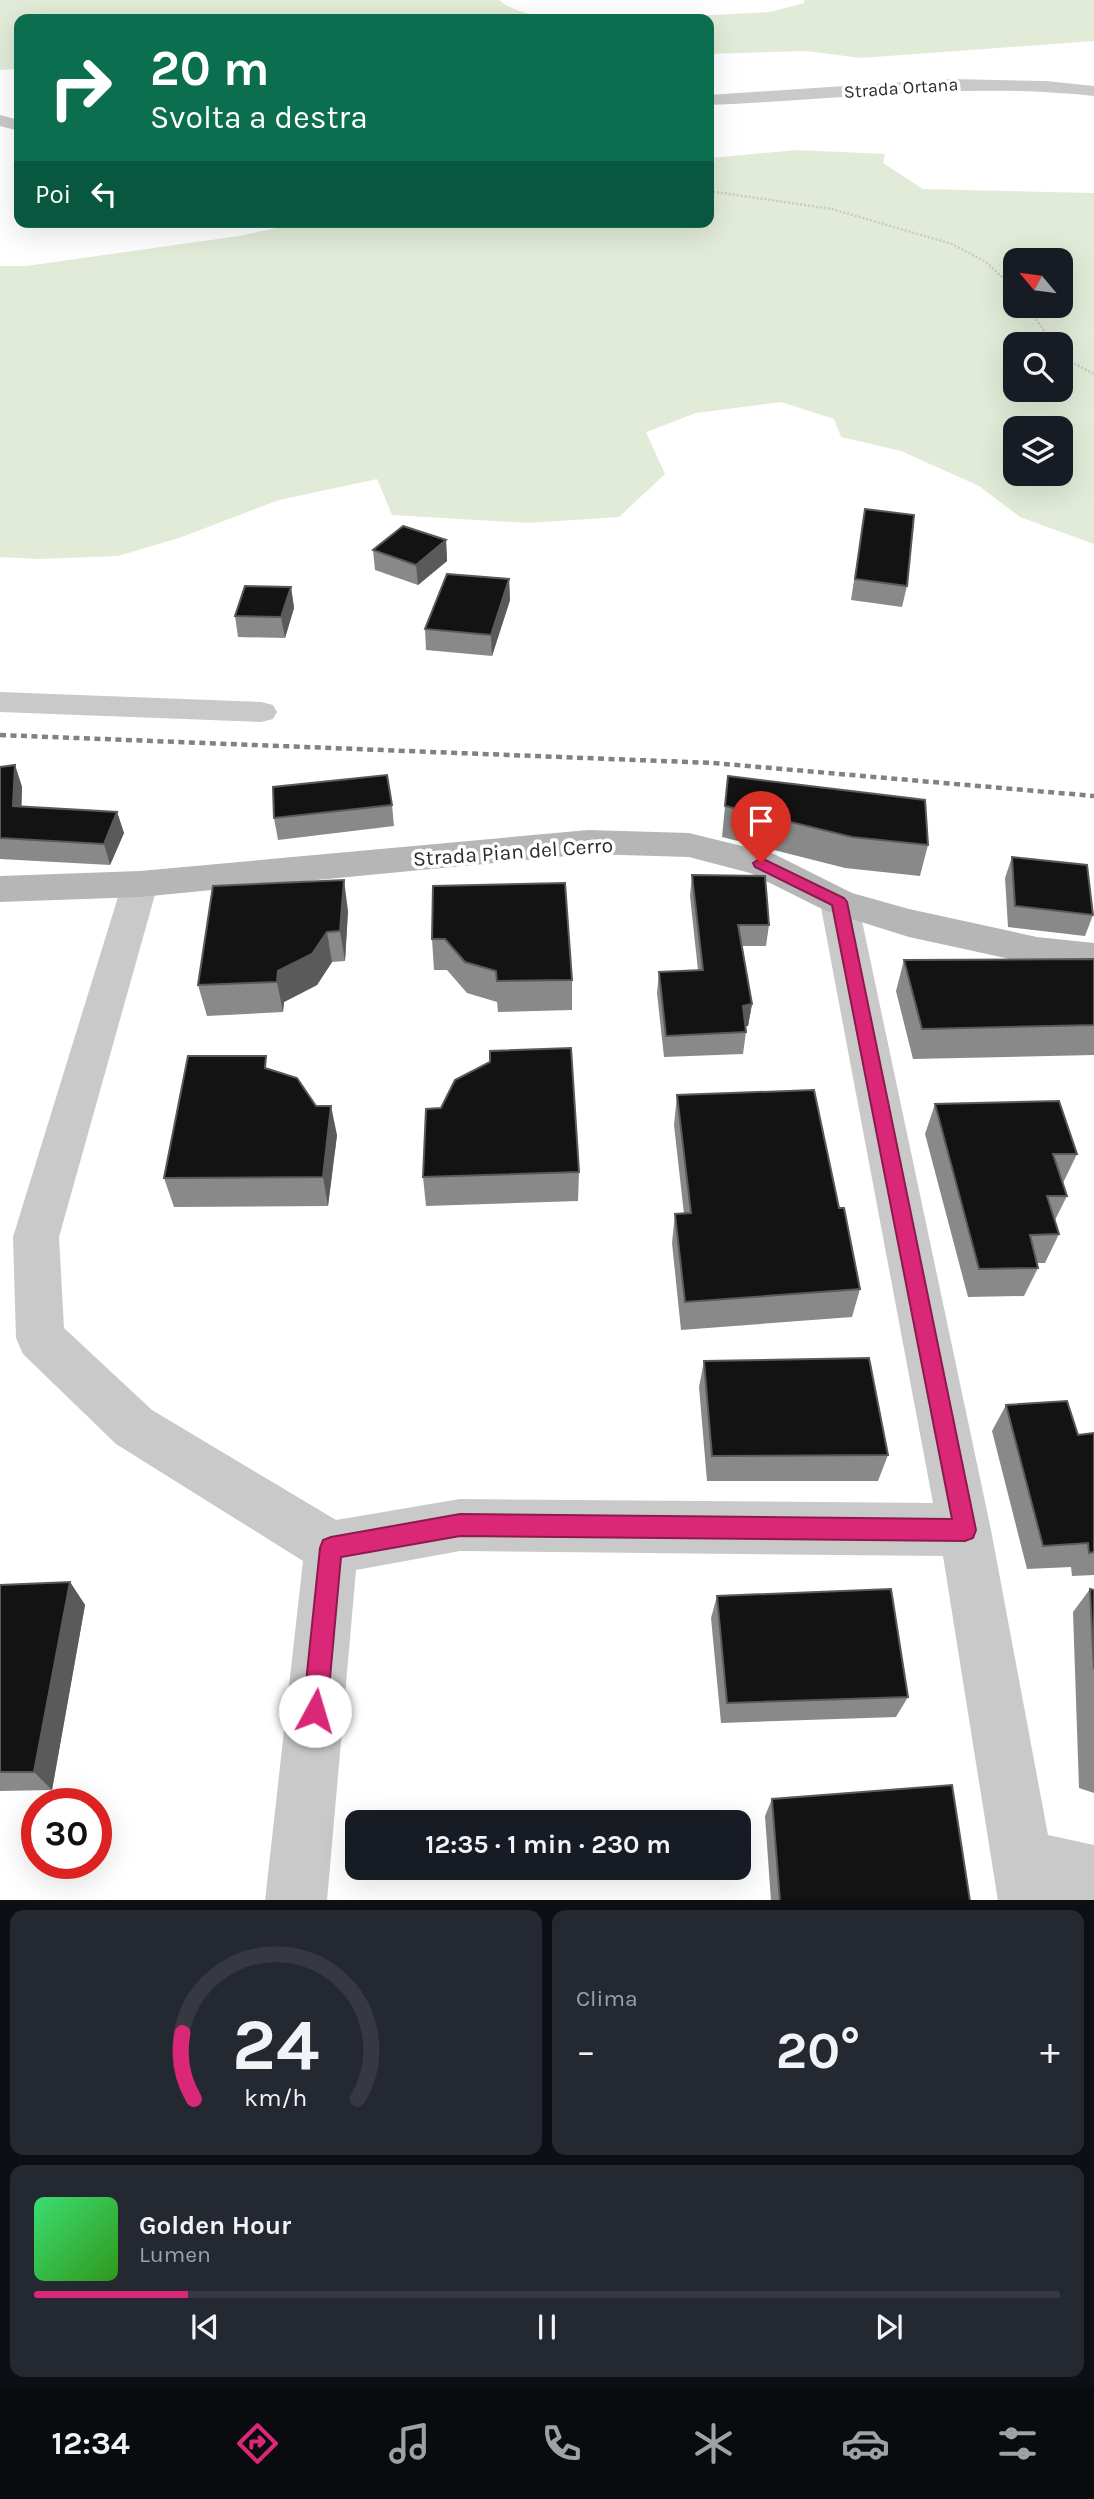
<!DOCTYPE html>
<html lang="it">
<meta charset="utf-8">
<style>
body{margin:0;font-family:Karla,sans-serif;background:#242831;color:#f1f3f6;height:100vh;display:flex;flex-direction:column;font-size:26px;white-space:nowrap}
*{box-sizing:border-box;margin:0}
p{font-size:23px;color:#9ea1a6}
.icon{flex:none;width:38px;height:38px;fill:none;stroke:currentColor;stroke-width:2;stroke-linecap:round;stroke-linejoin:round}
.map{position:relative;height:1900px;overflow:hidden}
.side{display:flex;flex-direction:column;gap:10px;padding:10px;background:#0d0f14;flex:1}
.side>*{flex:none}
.banner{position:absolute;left:14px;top:14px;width:700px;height:214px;border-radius:14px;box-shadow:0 7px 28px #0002;background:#0b6e4f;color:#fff;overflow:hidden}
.needle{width:46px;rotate:299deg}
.fabs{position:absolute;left:1003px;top:248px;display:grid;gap:14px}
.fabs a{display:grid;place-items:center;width:70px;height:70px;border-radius:14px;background:#171b24;box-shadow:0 7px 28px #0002;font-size:35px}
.speed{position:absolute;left:21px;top:1788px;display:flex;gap:14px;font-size:35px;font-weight:700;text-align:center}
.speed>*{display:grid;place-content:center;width:91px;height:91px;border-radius:50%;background:#171b24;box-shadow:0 7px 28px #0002;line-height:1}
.speed .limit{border:10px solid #d22;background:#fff;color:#111}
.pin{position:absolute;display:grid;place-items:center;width:60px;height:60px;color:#fff;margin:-72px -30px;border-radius:50% 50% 50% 0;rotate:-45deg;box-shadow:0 0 7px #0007}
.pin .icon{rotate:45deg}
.me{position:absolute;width:77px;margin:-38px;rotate:6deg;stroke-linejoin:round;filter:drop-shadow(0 0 5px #0008)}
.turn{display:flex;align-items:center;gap:24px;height:147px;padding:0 21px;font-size:32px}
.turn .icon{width:91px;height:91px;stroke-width:2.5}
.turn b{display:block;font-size:49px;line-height:60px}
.then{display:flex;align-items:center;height:66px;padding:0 21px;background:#0003;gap:14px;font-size:26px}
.big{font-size:52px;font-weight:700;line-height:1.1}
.side .tile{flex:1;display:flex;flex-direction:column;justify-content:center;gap:10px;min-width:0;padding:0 24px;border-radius:14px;background:#242831}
.side .dial{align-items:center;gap:0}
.dial svg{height:182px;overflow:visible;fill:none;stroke:#363941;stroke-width:7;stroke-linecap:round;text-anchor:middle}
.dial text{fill:#f1f3f6;stroke:none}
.song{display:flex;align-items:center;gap:21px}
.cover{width:84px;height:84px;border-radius:10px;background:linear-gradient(135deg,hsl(140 70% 55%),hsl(110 70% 35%))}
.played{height:7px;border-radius:4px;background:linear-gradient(90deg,#db2777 15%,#363941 15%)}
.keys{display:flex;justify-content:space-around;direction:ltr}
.heat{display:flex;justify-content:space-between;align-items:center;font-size:38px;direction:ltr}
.side .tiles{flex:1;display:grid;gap:10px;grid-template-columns:1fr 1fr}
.tile:last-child{grid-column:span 2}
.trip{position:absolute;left:345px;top:1810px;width:406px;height:70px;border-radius:14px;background:#171b24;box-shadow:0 7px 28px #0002;font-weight:700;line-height:70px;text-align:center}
.tab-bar{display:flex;height:112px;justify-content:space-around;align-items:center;background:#090b0e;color:#9ea1a6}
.tab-bar .icon{width:49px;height:49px}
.tab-bar .selected{color:#db2777}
.tab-bar b{font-size:32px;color:#f1f3f6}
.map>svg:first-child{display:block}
.green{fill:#e2ebd8;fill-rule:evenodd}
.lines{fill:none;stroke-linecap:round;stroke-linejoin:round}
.path{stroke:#c9c9c9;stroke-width:2.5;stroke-dasharray:2 2;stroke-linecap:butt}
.street{fill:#c9c9c9;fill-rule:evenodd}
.secondary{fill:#b6b6b6;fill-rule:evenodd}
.rail{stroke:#818181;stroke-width:4.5;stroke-dasharray:6 4.5;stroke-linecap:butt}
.wall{fill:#898989}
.shaded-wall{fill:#5a5a5a}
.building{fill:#131313;stroke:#5a5a5a;stroke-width:2}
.route{fill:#db2777;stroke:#8e194d;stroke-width:2}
.labels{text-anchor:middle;stroke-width:7;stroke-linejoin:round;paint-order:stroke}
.far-street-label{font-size:18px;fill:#2c2c2c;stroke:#fff}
.street-label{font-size:21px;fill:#2c2c2c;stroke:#fff}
</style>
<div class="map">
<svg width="1094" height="1901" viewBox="0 0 1094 1901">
<rect width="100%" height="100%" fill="#fff"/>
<g class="green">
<path d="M0,0H499C516,14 540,17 562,19H19V69L0,70Z"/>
<polygon points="804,0 1094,0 1094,41 861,58 806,51 709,54 709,19 641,19 770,12 804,3"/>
<path d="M797,150L885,154L883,163L923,189L1094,193V544L1020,517L979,486L901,451L841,437L834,419L781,402L696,413L646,432L665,474L619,517L528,523L392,515L377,479L279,500L179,538L118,556L38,559L0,557V266H26L239,236L305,222H709V158ZM1015,261H1060V306H1015ZM1015,345H1060V390H1015ZM1015,429H1060V474H1015Z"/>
</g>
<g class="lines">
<g class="path">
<polyline points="709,191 832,209 952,244 986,262 1015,289"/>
<polyline points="1027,306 1054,345"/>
<polyline points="1060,356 1094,374"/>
</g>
<g class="street">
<path d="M950,79L1046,81L1094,86V96C965,82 838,100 709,105V95Z"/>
<polygon points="0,115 19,120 19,131 0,126"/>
<polygon points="0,692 261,702 273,705 277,712 273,719 261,722 0,712"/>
<polygon points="140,871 153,875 158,884 59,1237 64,1328 152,1410 336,1520 460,1499 933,1503 820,902 826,893 839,889 852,893 858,902 991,1530 1048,1835 1094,1845 1094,1901 998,1901 943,1556 460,1551 356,1570 327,1901 265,1901 303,1561 116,1444 23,1354 16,1338 13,1237 122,884 127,875"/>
</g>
<polygon class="secondary" points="588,830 689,833 774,854 852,893 909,909 1037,937 1094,943 1094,971 1037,965 909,937 826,911 750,873 689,857 588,854 140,897 0,902 0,876 140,871"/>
<polyline class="rail" points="0,735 713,763 1094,796"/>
</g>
<g class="wall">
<polygon points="865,509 907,586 902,607 851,600"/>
<polygon points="446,540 447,561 418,585 375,570 373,550"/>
<polygon points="509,579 510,600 492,656 426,650 425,629"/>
<polygon points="291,587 294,608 285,638 238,637 235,616"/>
<polygon points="15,765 22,787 21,806 117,812 124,833 110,865 0,859 0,767"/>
<polygon points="728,776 928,845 920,876 845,868 722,837"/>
<polygon points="392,805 394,826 278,840 274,818"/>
<polygon points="1012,857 1093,915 1085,936 1008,927 1005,878"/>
<polygon points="692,875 769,925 766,946 742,946 752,1004 748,1026 745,1026 746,1032 743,1054 664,1057 657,993 659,972 698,970 690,896"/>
<polygon points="433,886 572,980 572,1010 498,1012 497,1002 467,993 447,970 434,970 432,939"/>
<polygon points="348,911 345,961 332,962 317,985 284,1002 283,1012 207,1016 198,985"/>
<polygon points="1094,959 1094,1055 913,1059 896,991 904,960"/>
<polygon points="269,1069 337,1135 328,1206 174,1207 164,1178"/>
<polygon points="677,1095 839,1208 860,1289 852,1317 681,1330 672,1243 675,1214 684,1214 674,1125"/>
<polygon points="935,1104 1077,1154 1063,1183 1067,1196 1055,1220 1059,1234 1045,1263 1037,1263 1038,1268 1024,1296 968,1297 925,1134"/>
<polygon points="441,1108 579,1172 578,1201 426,1206 423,1177"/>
<polygon points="704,1361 888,1455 878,1481 707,1481 699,1387"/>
<polygon points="1006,1405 1078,1435 1094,1433 1094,1575 1072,1576 1071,1567 1027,1569 992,1431"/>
<polygon points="70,1582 85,1605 52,1790 0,1791 0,1585"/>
<polygon points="1090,1589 1094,1590 1094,1793 1079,1788 1073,1612"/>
<polygon points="717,1596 908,1697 896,1717 721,1723 711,1618"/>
<polygon points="772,1799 970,1901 771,1901 765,1816"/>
</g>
<g class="shaded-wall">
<polygon points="446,540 447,561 418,585 416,565"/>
<polygon points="509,579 510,600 492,656 491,635"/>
<polygon points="291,587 294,608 285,638 281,617"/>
<polygon points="15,765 22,787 21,827 13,806"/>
<polygon points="117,812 124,833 110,865 104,844"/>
<polygon points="344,880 348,911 345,961 340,931"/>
<polygon points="327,932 332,962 317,985 284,1002 283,1012 277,982 278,971"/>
<polygon points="752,1004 748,1026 740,1027 743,1006"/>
<polygon points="331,1106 337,1135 328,1206 323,1177"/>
<polygon points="70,1582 85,1605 52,1790 34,1772"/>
</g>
<g class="building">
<polygon points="865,509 914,515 907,586 855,579"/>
<polygon points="403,526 446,540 416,565 373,550"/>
<polygon points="447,574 509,579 491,635 425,629"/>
<polygon points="245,586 291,587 281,617 235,616"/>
<polygon points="15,765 13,806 117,812 104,844 0,838 0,767"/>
<polygon points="387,775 392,805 274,818 273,787"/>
<polygon points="728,776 925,800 928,845 852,837 725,806"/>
<polygon points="1012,857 1087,865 1093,915 1015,906"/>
<polygon points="692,875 765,876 769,925 738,925 752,1004 743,1006 746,1032 666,1036 659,972 703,970"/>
<polygon points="344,880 340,931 327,932 312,954 278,971 277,982 198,985 213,886"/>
<polygon points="565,883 572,980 497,981 496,971 465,962 445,939 432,939 433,886"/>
<polygon points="1094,959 1094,1025 922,1029 904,960"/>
<polygon points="571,1048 579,1172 423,1177 426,1109 441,1108 455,1080 490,1062 490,1051"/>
<polygon points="188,1056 266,1056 265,1068 297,1078 316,1106 331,1106 323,1177 164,1178"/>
<polygon points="814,1090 839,1208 844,1208 860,1289 685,1302 675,1214 691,1213 677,1095"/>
<polygon points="1059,1101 1077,1154 1053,1154 1067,1196 1047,1196 1059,1234 1030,1235 1038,1268 979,1269 935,1104"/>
<polygon points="869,1358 888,1455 712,1456 704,1361"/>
<polygon points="1067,1401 1078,1435 1094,1433 1094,1552 1089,1553 1088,1543 1043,1546 1006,1405"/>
<polygon points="70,1582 34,1772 0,1772 0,1585"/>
<polygon points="891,1589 908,1697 727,1703 717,1596"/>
<polygon points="1090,1589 1094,1590 1094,1669"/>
<polygon points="952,1785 970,1901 780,1901 772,1799"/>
</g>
<polygon class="route" points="761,858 844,898 847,902 976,1530 973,1538 965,1541 460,1536 341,1557 327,1711 323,1719 315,1723 307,1719 303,1711 320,1548 323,1540 331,1537 460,1514 952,1519 832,905 755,867 753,863"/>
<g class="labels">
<g class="far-street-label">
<text transform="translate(901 88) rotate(-4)" y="6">Strada Ortana</text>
</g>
<g class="street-label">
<text transform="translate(513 852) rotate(-4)" y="7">Strada Pian del Cerro</text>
</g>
</g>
</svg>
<div class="fabs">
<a><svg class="needle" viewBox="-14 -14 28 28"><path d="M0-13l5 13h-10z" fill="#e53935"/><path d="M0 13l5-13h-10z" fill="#9ea1a6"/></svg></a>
<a><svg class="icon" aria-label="search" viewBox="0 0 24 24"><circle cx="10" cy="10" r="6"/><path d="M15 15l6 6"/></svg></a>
<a><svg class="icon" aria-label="layers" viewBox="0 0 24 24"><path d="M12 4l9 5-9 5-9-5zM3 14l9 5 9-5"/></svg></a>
</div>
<div class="speed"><div class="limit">30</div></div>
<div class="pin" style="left:761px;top:863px;background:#d93025"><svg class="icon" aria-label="arrive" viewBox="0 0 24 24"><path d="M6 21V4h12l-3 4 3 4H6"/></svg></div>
<svg class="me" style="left:315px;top:1711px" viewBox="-20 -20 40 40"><circle r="19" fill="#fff"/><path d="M0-13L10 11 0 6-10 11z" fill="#db2777"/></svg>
<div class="trip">12:35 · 1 min · 230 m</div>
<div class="banner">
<div class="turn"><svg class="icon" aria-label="right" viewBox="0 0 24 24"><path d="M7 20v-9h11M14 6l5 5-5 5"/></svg><div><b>20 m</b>Svolta a destra</div></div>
<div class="then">Poi<svg class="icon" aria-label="left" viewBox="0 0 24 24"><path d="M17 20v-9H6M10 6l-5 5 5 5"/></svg></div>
</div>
</div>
<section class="side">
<div class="tiles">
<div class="tile dial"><svg viewBox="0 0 100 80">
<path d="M14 69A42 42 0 1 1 86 69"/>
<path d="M14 69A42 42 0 0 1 9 40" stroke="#db2777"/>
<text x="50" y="56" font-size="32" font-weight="700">24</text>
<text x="50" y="72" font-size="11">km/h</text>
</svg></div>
<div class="tile"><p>Clima</p>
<div class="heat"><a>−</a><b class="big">20°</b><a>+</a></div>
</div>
<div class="tile">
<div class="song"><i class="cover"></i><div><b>Golden Hour</b><p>Lumen</p></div></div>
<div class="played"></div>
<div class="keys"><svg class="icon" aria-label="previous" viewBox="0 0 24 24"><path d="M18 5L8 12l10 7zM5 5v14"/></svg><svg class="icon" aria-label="pause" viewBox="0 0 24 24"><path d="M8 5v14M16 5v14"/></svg><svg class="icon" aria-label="next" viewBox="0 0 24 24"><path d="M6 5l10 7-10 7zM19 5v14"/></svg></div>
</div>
</div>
</section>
<nav class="tab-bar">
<b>12:34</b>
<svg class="icon selected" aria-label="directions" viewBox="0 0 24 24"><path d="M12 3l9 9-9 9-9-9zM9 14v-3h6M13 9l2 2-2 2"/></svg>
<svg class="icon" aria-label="music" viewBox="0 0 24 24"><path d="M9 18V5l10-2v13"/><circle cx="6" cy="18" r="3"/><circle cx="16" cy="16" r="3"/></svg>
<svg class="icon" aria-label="phone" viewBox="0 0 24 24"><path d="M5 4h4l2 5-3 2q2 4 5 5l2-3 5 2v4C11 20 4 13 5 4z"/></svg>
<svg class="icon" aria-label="climate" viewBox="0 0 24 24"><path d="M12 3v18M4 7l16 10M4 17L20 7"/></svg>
<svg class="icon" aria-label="car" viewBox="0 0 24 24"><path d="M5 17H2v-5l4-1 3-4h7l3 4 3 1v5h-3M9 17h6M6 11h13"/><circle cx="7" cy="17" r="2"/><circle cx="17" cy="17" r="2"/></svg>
<svg class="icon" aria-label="filters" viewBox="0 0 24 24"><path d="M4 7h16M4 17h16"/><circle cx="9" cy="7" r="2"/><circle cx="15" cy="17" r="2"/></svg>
</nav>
